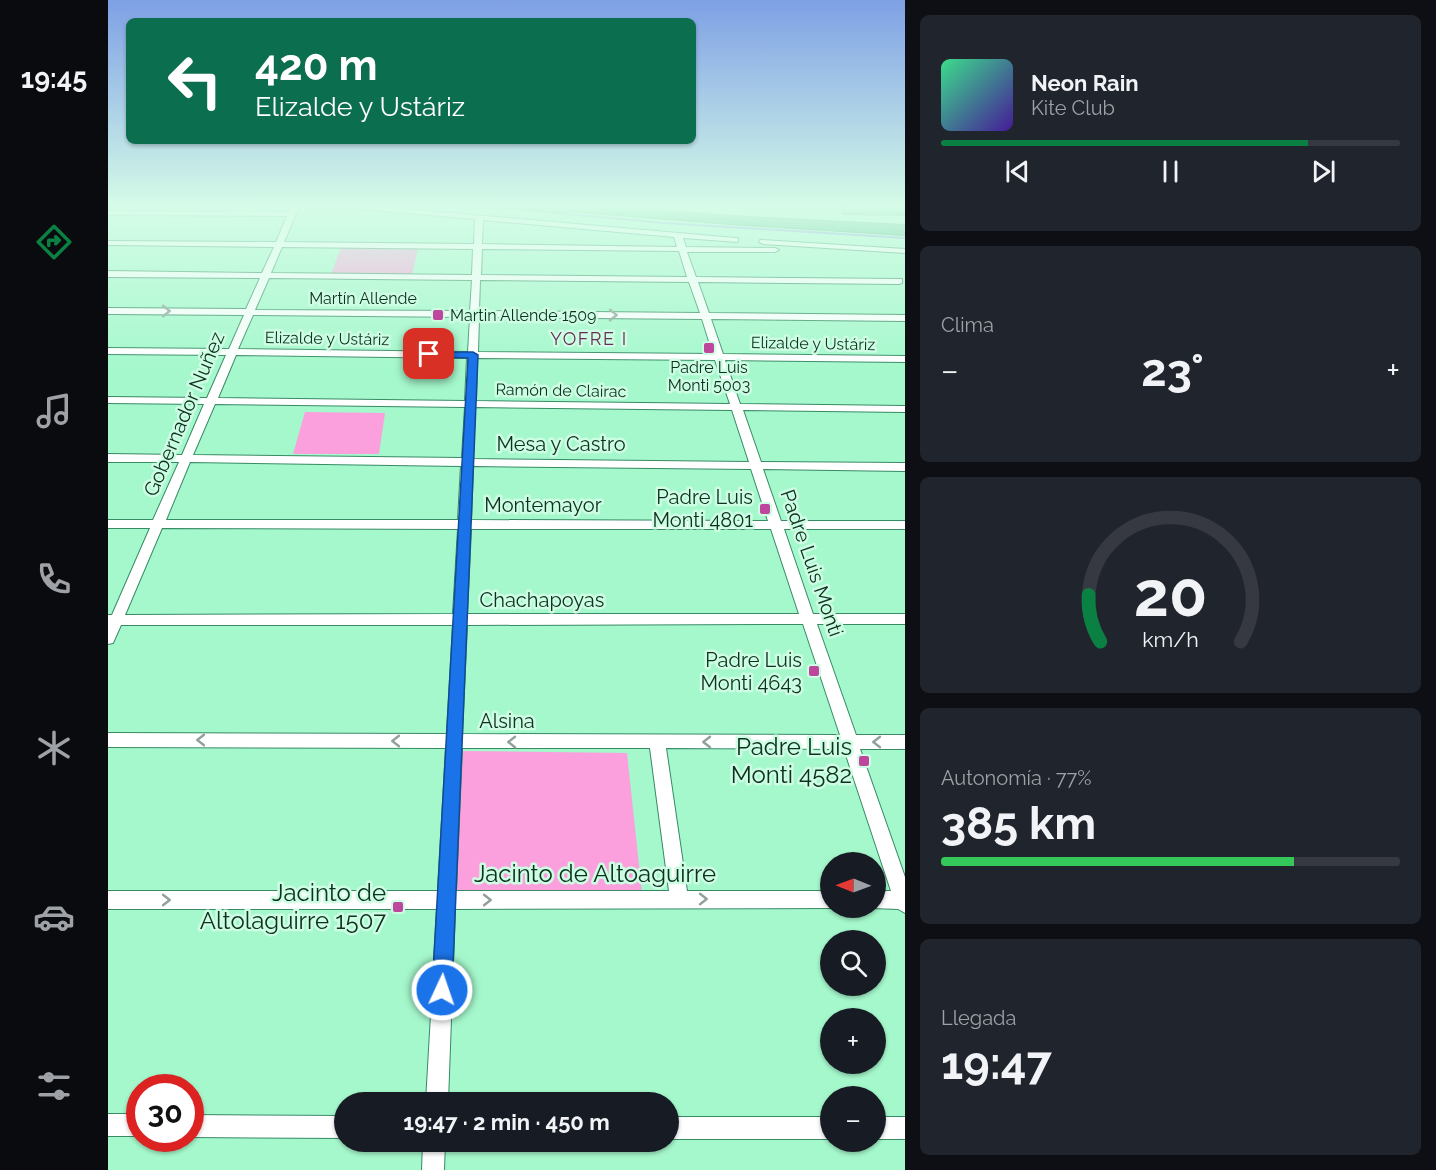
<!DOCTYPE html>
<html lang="es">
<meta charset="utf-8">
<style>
body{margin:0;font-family:Raleway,sans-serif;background:#20242c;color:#f1f3f6;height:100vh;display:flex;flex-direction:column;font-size:22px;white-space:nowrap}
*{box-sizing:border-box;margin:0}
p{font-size:20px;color:#9ea1a6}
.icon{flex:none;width:33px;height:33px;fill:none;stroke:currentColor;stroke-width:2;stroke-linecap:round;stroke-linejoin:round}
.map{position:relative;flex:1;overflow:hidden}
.side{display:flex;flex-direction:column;gap:15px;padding:15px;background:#0d0f14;width:531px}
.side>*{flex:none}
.hud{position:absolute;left:18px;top:18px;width:570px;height:126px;border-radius:9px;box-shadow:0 2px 4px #0004;background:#0b6e4f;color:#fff;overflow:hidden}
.needle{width:39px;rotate:271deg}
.buttons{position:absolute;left:712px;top:852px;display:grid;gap:12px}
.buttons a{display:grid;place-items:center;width:66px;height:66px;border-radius:50%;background:#171b24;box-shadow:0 2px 4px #0004;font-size:30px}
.speed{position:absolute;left:18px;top:1074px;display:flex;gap:12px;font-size:30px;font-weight:700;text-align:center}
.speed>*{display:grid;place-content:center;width:78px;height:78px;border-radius:50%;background:#171b24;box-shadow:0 2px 4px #0004;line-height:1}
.speed .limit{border:9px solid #d22;background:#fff;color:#111}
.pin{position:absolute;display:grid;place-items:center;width:51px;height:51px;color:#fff;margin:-26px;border-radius:12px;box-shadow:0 3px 9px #0006}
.me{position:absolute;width:66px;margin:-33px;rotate:3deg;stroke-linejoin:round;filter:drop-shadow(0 0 4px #0008)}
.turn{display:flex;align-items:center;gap:21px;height:126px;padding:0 30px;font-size:27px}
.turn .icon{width:78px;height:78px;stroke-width:2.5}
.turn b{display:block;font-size:42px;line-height:51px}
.big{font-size:45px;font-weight:700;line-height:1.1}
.side .tile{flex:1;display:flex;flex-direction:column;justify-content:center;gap:9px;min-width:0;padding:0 21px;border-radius:9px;background:#20242c}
.side .dial{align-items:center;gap:0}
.dial svg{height:156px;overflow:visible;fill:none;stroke:#363941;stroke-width:7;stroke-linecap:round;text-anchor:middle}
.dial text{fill:#f1f3f6;stroke:none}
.song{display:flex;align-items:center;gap:18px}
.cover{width:72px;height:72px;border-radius:9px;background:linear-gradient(135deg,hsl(150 70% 55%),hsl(260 70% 35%))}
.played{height:6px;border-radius:3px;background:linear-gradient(90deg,#0b8043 80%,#363941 80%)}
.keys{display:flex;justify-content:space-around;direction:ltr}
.heat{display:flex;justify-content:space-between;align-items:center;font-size:33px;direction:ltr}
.charge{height:9px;border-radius:4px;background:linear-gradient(90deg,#34c759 77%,#363941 0)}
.trip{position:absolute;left:226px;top:1092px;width:345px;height:60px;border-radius:30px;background:#171b24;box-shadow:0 2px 4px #0004;font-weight:700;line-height:60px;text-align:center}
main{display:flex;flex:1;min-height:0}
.dock{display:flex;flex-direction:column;width:108px;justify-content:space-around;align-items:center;background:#090b0e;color:#9ea1a6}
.dock .icon{width:42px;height:42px}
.dock .selected{color:#0b8043}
.dock b{font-size:27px;color:#f1f3f6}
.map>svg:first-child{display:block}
.green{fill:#fba0dd}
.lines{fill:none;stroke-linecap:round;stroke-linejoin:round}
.stream{stroke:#7f82e0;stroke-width:2}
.canal{fill:#7f82e0;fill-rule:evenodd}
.minor-casing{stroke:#378a64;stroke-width:2}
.motorway-casing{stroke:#1e7b54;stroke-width:2}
.minor{fill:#fff;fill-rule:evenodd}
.motorway{fill:#27a470;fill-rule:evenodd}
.oneway{stroke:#92a29b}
.route{fill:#1a73e8;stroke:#114b97;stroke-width:1.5}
.poi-dot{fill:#be479d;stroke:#cdfde2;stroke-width:2}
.labels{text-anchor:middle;stroke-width:5;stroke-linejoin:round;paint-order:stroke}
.far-street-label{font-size:16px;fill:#0d3020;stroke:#cdfde2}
.far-poi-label{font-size:16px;fill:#0d3020;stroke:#cdfde2;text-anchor:start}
.far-quarter-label{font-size:18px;letter-spacing:1.5px;fill:#682d56;stroke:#cdfde2}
.street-label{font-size:20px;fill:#0d3020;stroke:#cdfde2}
.poi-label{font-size:20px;fill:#0d3020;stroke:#cdfde2;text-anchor:end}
.near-poi-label{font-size:24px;fill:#0d3020;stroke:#cdfde2;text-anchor:end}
.near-street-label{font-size:24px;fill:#0d3020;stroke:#cdfde2}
</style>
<main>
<nav class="dock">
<b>19:45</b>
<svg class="icon selected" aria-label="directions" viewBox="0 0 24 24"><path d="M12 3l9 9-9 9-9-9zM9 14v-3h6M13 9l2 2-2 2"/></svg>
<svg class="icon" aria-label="music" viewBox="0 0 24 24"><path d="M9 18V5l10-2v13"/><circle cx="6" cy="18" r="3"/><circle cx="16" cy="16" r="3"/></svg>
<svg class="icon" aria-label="phone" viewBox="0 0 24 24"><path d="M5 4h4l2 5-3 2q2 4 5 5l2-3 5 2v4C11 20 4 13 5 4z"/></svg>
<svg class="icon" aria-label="climate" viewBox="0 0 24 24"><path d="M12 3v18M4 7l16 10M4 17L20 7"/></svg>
<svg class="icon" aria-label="car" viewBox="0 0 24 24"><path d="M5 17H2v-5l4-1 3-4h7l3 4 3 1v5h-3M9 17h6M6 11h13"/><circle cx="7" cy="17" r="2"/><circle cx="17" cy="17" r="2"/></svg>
<svg class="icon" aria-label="filters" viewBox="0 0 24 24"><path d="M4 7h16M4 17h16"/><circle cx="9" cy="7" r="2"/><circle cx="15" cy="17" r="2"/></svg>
</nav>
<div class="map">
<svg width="797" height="1170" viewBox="0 0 797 1170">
<rect width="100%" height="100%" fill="#a5f8cc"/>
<g class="green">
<polygon points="233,247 310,248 304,275 223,275"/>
<polygon points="197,412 277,413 271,454 185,454"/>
<polygon points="352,751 519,753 534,893 344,891"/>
</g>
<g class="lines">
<polyline class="stream" points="363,205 556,223 797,238"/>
<polygon class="canal" points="685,205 797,205 797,207 770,209 689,207"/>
<g class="minor-casing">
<g id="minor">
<path d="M184,205H192L176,242L366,244L367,219L230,207L226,205H253L627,238H630V242L575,238L578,247L667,248L671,250L667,252H579L588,277L794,279V283L791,284L590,282L601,313L797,315V321L603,319L615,354L797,356V362L617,360L632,404L797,406V412L635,410L653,462L797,463V471L655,469L673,521H797V529H676L705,614H797V624H709L748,735H797V749H752L797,877V913L790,909L764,908H768V891H783L736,749L558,748L579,891H723V908H727L347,909L340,1102H318L329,909H0V891H330L338,748L0,747V733L339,734L345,625H13L5,643L0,644V615H4L42,528H0V520H45L71,462H0V454L74,455L96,404L0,403V397L99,398L118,355L0,354V348L121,349L136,315L0,314V308L138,309L152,278L0,277V271L154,273L166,247L0,245V241L168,242L179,216L0,215V211L181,212ZM375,220L566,237L569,247L374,244ZM174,247L365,249L364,275L163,273ZM374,249L571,251L579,277L373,275ZM161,278L364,280L362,311L147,310ZM372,280L581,282L592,313L371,311ZM145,315L362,317L360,352L130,349ZM371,317L594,319L605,354L370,352ZM128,355L359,358L357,401L110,398ZM369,358L607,360L622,404L368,401ZM107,404L357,407L354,458L85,455ZM367,407L624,410L641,462L365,459ZM82,462L353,466L350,520H58ZM365,466L643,469L660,521L363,520ZM54,528L350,529L345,614L17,615ZM363,529H663L691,614H359ZM695,624L732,735L354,734L359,625ZM354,748H542L561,891H348Z"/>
<polygon points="652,240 797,249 797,253 655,244 651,242"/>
<rect x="0" y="1114" width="32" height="22"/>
<polygon points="82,1115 237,1116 237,1138 82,1137"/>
<rect x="561" y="1117" width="162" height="22"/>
<rect x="768" y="1117" width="29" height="22"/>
<polygon points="315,1142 337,1142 336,1170 314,1170"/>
</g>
</g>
<g class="motorway-casing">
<g id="motorway">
<polygon points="399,205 488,205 622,216 797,225 797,235 622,224 462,211 456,213 406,209"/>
<polygon points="740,207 797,207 797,215 735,214 733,211 735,208"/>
</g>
</g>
<use href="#minor" class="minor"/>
<use href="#motorway" class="motorway"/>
</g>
<defs><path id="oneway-chevron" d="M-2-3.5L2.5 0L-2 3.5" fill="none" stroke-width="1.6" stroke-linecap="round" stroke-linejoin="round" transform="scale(1.5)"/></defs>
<g class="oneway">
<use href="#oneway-chevron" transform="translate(58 311)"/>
<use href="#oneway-chevron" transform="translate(505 315) rotate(1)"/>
<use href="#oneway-chevron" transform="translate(93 740) rotate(-180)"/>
<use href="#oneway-chevron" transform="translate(288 741) rotate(-180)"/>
<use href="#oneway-chevron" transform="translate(404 742) rotate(-180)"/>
<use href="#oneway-chevron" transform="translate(599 742) rotate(-180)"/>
<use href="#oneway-chevron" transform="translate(769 742) rotate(180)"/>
<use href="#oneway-chevron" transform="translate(595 899)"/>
<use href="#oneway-chevron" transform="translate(58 900)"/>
<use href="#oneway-chevron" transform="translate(379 900)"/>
</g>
<linearGradient id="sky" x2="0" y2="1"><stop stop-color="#7ea0e5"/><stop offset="0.56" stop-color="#d6fce8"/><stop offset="1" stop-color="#d6fce8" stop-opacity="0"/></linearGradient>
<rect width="797" height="369" fill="url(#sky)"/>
<polygon class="route" points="318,352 365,352 370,355 344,990 341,997 334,1000 327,997 324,990 360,358 321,357 316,354"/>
<g class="poi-dot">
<rect x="324" y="309" width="12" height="12" rx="3"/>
<rect x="595" y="342" width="12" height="12" rx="3"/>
<rect x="651" y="503" width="12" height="12" rx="3"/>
<rect x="700" y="665" width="12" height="12" rx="3"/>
<rect x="750" y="755" width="12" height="12" rx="3"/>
<rect x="284" y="901" width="12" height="12" rx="3"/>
</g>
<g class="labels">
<g class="far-street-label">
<text x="255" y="304">Martín Allende</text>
<text transform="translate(219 338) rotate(1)" y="6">Elizalde y Ustáriz</text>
<text transform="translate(705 343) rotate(1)" y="6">Elizalde y Ustáriz</text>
<text transform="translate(453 390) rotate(1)" y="6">Ramón de Clairac</text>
</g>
<g class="far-poi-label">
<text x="342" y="321">Martin Allende 1509</text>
<text x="601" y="373" text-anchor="middle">Padre Luis<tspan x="601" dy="18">Monti 5003</tspan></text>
</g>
<g class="far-quarter-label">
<text x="481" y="345">YOFRE I</text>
</g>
<g class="street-label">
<text transform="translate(76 414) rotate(-67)" y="7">Gobernador Nuñez</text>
<text x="453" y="451">Mesa y Castro</text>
<text x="435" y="512">Montemayor</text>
<text transform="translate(704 563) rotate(71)" y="7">Padre Luis Monti</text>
<text x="434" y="607">Chachapoyas</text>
<text x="399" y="728">Alsina</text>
</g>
<g class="poi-label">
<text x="645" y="504">Padre Luis<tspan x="645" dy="23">Monti 4801</tspan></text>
<text x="694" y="667">Padre Luis<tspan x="694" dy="23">Monti 4643</tspan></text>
</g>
<g class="near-poi-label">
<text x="744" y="755">Padre Luis<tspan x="744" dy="28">Monti 4582</tspan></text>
<text x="278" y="901">Jacinto de<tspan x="278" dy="28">Altolaguirre 1507</tspan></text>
</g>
<g class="near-street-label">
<text x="487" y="882">Jacinto de Altoaguirre</text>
</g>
</g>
</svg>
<div class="buttons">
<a><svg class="needle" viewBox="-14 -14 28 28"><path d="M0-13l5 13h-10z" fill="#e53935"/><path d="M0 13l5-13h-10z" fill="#9ea1a6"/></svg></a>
<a><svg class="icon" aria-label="search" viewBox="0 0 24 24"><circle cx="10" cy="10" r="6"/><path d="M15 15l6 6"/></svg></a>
<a>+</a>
<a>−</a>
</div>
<div class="speed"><div class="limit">30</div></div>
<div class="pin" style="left:321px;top:354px;background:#d93025"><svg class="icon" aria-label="arrive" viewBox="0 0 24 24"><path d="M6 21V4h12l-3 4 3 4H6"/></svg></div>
<svg class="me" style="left:334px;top:990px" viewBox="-20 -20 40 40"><circle r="17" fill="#1a73e8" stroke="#fff" stroke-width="3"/><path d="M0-11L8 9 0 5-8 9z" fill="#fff"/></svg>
<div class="trip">19:47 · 2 min · 450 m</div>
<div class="hud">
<div class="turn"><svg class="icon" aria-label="left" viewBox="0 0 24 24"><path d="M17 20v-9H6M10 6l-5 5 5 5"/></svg><div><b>420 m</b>Elizalde y Ustáriz</div></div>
</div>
</div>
<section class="side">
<div class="tile">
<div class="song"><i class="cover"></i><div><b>Neon Rain</b><p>Kite Club</p></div></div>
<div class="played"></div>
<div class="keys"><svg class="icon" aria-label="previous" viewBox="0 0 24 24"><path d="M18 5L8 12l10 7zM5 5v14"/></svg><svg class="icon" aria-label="pause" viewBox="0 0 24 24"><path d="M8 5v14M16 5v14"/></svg><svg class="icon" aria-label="next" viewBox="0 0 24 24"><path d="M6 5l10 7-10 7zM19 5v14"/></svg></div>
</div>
<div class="tile"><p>Clima</p>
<div class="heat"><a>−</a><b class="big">23°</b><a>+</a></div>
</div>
<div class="tile dial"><svg viewBox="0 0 100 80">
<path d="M14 69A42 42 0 1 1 86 69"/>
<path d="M14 69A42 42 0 0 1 8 45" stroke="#0b8043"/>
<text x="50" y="56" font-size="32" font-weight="700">20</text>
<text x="50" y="72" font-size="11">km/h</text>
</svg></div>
<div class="tile"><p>Autonomía · 77%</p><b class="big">385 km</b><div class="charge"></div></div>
<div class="tile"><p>Llegada</p><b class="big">19:47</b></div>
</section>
</main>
